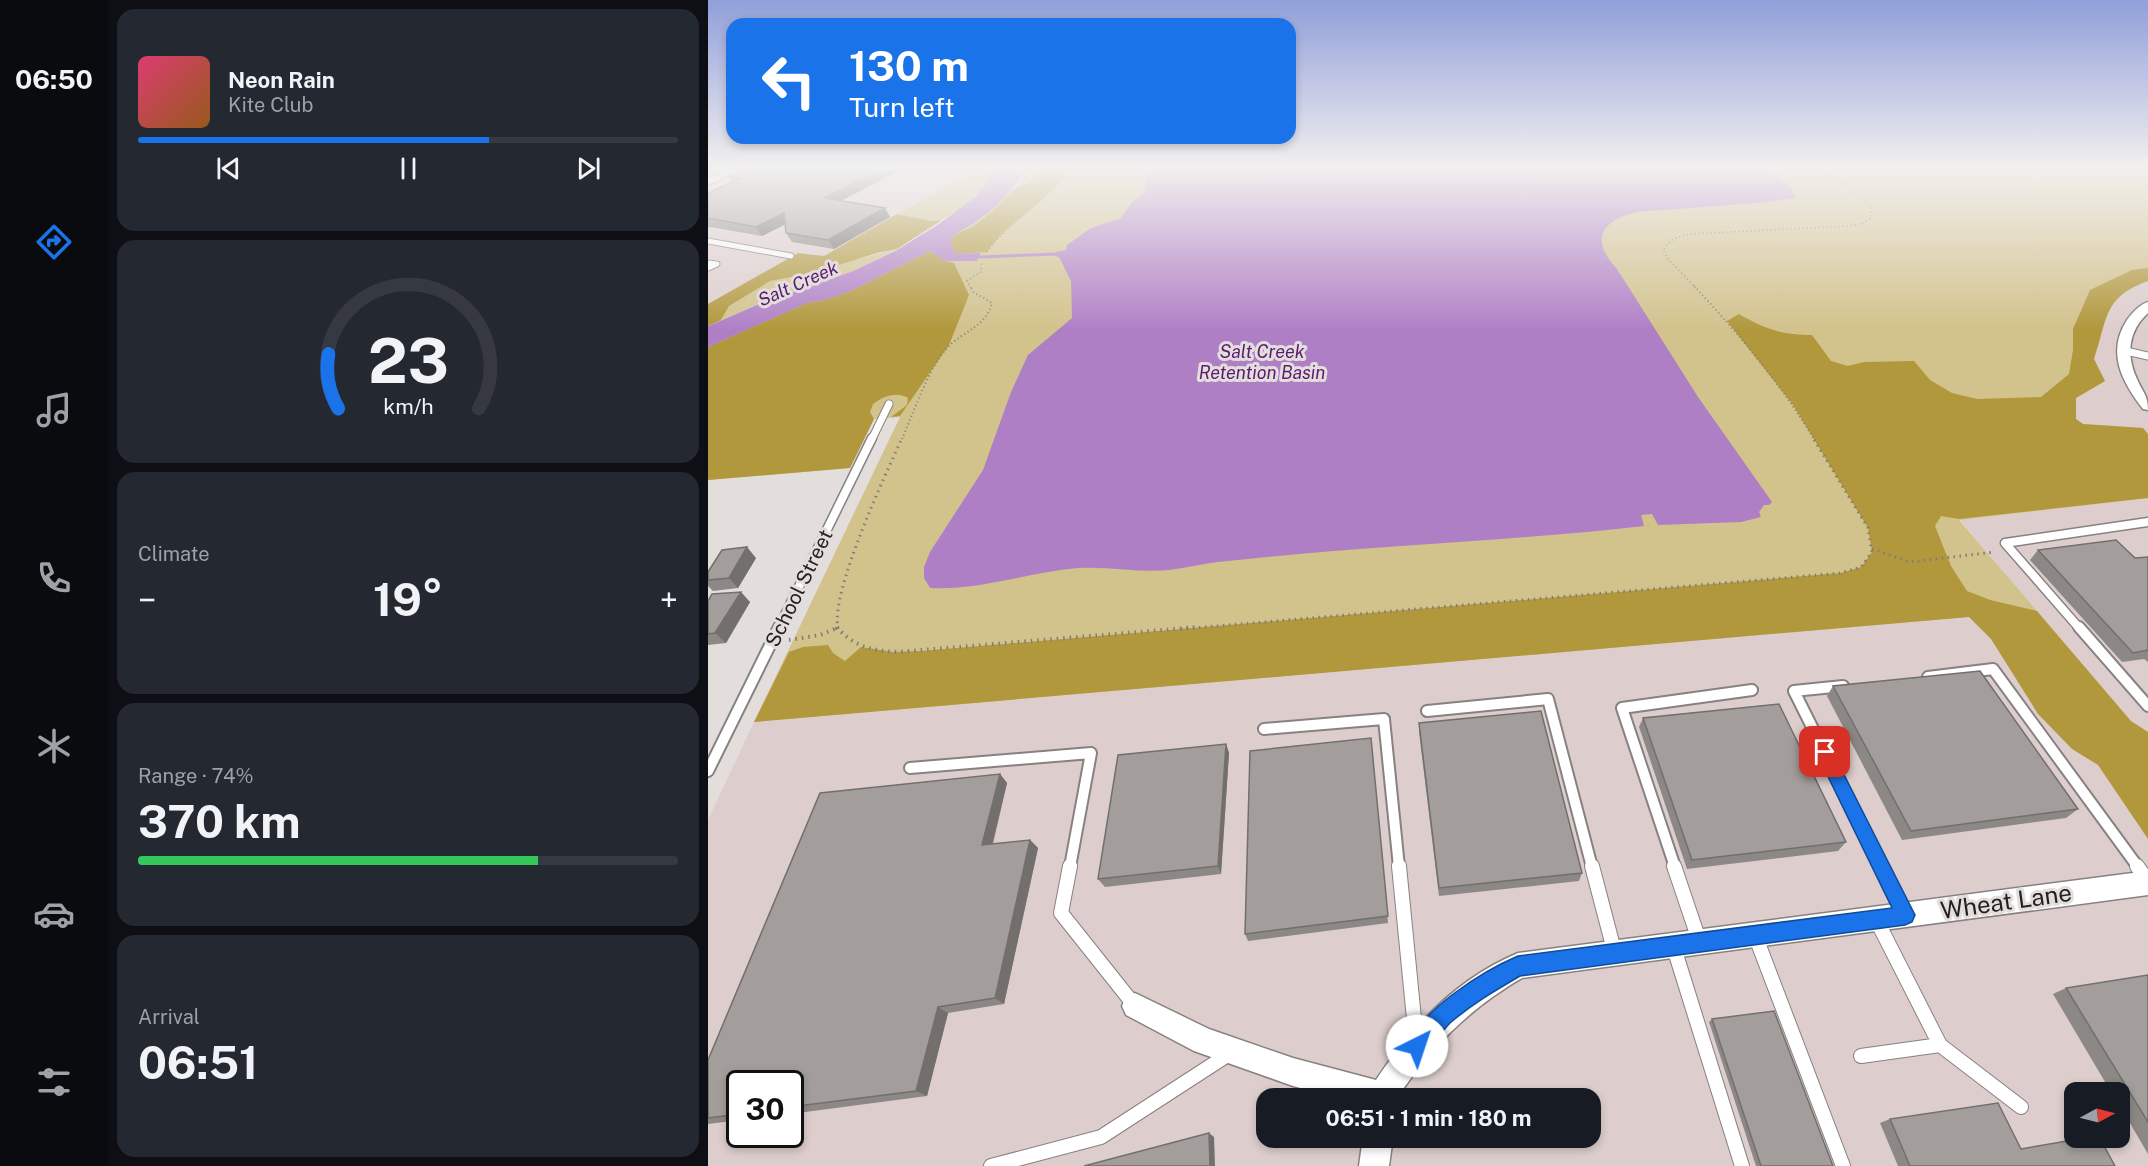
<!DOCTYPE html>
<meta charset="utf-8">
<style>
body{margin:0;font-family:"Public Sans",sans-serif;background:#242831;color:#f1f3f6;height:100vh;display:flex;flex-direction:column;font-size:22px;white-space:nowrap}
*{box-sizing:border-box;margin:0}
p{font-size:20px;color:#9ea1a6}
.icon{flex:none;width:33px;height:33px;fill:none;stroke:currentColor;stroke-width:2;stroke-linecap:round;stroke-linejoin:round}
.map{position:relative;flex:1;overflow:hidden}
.details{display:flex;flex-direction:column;gap:9px;padding:9px;background:#0d0f14;width:600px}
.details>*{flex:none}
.top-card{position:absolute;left:18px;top:18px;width:570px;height:126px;border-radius:18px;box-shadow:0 3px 9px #0003;background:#1a73e8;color:#fff;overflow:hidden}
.needle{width:39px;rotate:83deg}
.tools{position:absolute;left:1356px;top:1082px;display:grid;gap:12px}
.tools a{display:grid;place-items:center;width:66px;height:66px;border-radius:12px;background:#171b24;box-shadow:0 3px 9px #0003;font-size:30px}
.speed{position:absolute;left:18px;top:1070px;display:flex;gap:12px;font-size:30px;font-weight:700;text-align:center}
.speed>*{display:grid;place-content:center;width:78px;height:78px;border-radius:50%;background:#171b24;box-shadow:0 3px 9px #0003;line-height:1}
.speed .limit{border:3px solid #111;border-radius:9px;background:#fff;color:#111}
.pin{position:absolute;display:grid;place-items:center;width:51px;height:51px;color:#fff;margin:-26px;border-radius:12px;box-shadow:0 3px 9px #0006}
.me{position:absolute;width:66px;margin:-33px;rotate:41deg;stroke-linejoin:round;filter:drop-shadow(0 0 4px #0008)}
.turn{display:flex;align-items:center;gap:21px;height:126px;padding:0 24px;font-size:27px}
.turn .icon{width:78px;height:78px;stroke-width:2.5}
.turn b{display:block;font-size:42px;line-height:51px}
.big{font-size:45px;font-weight:700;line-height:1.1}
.details .tile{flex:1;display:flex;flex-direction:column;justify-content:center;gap:9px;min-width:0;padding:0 21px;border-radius:18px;background:#242831}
.details .dial{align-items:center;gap:0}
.dial svg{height:156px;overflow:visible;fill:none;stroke:#363941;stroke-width:7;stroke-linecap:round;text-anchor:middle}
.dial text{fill:#f1f3f6;stroke:none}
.song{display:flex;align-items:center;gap:18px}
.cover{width:72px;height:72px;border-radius:9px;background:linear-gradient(135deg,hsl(340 70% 55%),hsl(30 70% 35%))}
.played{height:6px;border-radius:3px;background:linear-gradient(90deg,#1a73e8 65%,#363941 65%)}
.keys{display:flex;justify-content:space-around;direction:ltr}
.heat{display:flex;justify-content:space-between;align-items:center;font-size:33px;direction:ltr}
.charge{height:9px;border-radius:4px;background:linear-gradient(90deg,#34c759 74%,#363941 0)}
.trip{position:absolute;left:548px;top:1088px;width:345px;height:60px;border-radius:18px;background:#171b24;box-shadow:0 3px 9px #0003;font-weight:700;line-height:60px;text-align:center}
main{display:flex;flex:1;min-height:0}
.dock{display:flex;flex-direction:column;width:108px;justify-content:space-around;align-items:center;background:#090b0e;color:#9ea1a6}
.dock .icon{width:42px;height:42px}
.dock .on{color:#1a73e8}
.dock b{font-size:27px;color:#f1f3f6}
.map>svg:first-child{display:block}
.built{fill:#ddcecd;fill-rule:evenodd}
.green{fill:#d2c28c}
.forest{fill:#b1983c}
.water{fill:#af7fc6}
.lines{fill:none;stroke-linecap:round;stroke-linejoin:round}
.stream{stroke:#af7fc6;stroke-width:3}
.service-far4-casing{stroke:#878181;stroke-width:7}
.service-far3-casing{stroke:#878181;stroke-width:9}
.service-far2-casing{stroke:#878181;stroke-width:11}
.service-far1-casing{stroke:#878181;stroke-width:14}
.service-casing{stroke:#878181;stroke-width:16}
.minor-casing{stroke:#878181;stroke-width:3}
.path-far3{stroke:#807c7b;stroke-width:1.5;stroke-dasharray:1 3;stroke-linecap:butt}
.path-far2{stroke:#807c7b;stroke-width:2;stroke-dasharray:1 3;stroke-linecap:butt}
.path-far1{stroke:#807c7b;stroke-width:3;stroke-dasharray:1.5 4.5;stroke-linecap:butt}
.path{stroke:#807c7b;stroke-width:4;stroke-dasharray:1.5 5;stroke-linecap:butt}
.service-far4{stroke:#fff;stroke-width:5}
.service-far3{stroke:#fff;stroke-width:7}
.service-far2{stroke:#fff;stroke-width:8}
.service-far1{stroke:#fff;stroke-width:10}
.service{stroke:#fff;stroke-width:14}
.minor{fill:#fff;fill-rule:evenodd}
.wall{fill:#8c8885}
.shaded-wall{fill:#726f6c}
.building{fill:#a39e9b;stroke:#726f6c;stroke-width:1.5}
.route{fill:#1a73e8;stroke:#114b97;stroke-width:1.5}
.labels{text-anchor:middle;stroke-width:6;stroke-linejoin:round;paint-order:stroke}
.far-water-label{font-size:18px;font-style:italic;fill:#591c71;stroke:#e3dddc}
.street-label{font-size:20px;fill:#232121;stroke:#e3dddc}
.near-street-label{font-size:24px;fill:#232121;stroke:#e3dddc}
</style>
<main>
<nav class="dock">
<b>06:50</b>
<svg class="icon on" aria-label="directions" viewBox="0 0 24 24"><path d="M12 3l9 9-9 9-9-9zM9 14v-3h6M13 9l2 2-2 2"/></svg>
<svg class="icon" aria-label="music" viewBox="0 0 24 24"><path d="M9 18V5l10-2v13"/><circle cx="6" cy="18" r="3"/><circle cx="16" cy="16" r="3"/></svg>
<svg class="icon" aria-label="phone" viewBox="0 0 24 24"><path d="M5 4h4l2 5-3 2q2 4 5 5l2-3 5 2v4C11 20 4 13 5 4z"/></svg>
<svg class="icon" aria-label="climate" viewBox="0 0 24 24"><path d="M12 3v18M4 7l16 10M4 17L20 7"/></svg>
<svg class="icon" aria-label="car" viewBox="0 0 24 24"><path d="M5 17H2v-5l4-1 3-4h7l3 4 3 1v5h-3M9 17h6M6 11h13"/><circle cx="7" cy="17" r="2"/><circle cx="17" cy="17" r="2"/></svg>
<svg class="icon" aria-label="filters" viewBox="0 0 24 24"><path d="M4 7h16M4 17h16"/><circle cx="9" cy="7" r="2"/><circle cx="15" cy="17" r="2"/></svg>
</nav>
<section class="details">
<div class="tile">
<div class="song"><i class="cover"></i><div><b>Neon Rain</b><p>Kite Club</p></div></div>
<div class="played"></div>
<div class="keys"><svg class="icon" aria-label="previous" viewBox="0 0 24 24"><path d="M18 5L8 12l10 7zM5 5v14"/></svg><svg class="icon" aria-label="pause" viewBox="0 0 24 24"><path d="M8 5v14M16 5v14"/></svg><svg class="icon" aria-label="next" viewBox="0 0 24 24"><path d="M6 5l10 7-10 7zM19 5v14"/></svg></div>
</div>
<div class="tile dial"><svg viewBox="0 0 100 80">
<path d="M14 69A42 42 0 1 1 86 69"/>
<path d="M14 69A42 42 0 0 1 9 41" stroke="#1a73e8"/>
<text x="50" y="56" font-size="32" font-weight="700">23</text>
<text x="50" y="72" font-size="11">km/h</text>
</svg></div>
<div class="tile"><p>Climate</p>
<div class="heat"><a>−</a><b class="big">19°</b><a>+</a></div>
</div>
<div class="tile"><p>Range · 74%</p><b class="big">370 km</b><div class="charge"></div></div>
<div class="tile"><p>Arrival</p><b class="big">06:51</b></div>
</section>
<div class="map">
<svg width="1440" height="1166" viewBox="0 0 1440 1166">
<rect width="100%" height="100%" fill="#e3dddc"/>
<g class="built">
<polygon points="0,167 264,167 263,170 252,178 116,256 90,253 0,304"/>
<polygon points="1440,281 1440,434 1435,428 1375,424 1368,419 1368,398 1397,381 1386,359 1401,307 1419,288"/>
<path d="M1440,498V1166H0V820L46,722L1328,611L1251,519ZM32,1083H82V1134H32ZM1366,1092H1412V1137H1366ZM558,1098H882V1137H558Z"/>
</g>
<g class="green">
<path d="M264,167H286C277,186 266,203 247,212C239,216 235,221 226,221C214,221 201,217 189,214C203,206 258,178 264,167Z"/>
<path d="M318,167H1440V281C1395,297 1400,317 1386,359L1397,381L1368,398V419L1375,424L1435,428L1440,434V498L1251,520L1329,611L46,722L192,417L166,419L142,468L0,480V347L69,315L306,189L315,178Z"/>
<polygon points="189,249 145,271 90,291 75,294 13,320 20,306 62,281"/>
</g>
<g class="forest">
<path d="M331,167H362C342,203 301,218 279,252L250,254L246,251L243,243L245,235L264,227L286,210L306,189L323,181Z"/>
<polygon points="189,214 223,221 234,220 189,249 169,253 104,273 62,281 21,306 13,320 0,326 0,304 90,253 116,256"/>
<path d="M222,251L237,261L246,263L261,295L241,345L192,416L183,417L199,405L200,398C189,391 175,396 165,404L162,412L166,419L142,468L0,480V347L99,303L117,300L145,290Z"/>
<path d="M1440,268V281C1395,297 1400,318 1386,359L1397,381L1368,398V419L1375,424L1435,428L1440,434V498L1251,519L1233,516L1227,526L1243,566L1259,591L1282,600L1329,611L1423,721L1440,732V839L1390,765L1364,749L1330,714L1283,639L1261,617L46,722L81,652L95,647L120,645L125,653L137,661L153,647L185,652L213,651L1133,573L1153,567L1164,552L1160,528L1085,405L1019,321L1031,314C1057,329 1074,335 1104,335L1123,361L1140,366L1156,362L1206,361L1222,380L1244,393L1269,399L1333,397L1361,374L1365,350V329L1382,290L1424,270Z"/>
</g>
<g class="water">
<path d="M286,167L318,168C301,199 276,219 245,235L243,243L246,251L251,254L273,253L269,261H237L222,251L145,290L117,300L99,303L0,347V326L75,294L90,291L145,271L189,250L231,224L267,197L278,183Z"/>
<path d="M440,167H1060L1084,189L1087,198L1061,202L929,212C892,221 882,240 909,269L990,397L1064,502L1061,505H1056L1051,512L1053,517L1033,522L950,525L944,514L933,515L936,526C795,542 652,546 510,562C494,564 477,568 461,570C431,573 400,566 370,568C320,572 273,591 222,588L216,578V567L222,552L275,470L303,392L320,355L364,318L363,281L351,257L346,256L348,252L358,250L359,245L383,228L413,218L423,203L436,193Z"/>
</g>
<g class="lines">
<polyline class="stream" points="272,257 347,254"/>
<g class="service-far4-casing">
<g id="service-far4">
<polyline points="0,169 28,170"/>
<polyline points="0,241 83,256"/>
<polyline points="0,263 9,264 0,268"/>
</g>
</g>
<g class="service-far3-casing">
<g id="service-far3">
<polyline points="1414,350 1440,356"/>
<polyline points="164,439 181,404"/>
</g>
</g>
<g class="service-far2-casing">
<g id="service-far2">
<polyline points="70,629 164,438"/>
<polyline points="1372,629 1297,543 1440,522"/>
</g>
</g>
<g class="service-far1-casing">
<g id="service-far1">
<polyline points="1371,627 1440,706"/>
<polyline points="1220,677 1285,669 1430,867"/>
<polyline points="1135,686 1086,691 1174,867"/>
<polyline points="719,711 840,699 884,867"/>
<polyline points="556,729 676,719 691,867"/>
<polyline points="202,768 383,753 362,867"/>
<polyline points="0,771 71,627"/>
<polyline points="967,867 914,708 1044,690"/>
</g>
</g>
<g class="service-casing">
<g id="service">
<polyline points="362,866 353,913 427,1006"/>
<polyline points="691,866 708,1039"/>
<polyline points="884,866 906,950"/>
<polyline points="966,866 991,940"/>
<polyline points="1173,866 1196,912"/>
<polyline points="1429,866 1440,881"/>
<polyline points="1047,935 1135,1166"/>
<polyline points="966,948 1034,1166"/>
<polyline points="1232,1045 1313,1107"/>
<polyline points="1153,1056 1232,1045 1169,921"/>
<polyline points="283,1166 393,1137 521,1054"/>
</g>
</g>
<g class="minor-casing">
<g id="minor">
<polygon points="27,167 40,167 0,185 0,178"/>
<path d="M1440,302V313C1420,331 1418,355 1429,379C1435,393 1440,395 1440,410L1435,409C1414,382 1398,352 1419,320C1424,313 1431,305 1440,302Z"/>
<path d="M1440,871V895L814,978C761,1009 723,1047 689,1098H629L585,1086L486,1051L418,1015L414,1006L418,997L427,993L501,1029L585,1058L668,1080C703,1027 750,978 810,953Z"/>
<polygon points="655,1137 685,1137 681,1166 651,1166"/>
</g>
</g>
<g class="path-far3">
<path d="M279,252C303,220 340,201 362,167"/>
<polyline points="263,288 259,281 273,272 274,261"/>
<path d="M988,288L960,259L955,250C961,239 971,236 982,234L1140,226L1154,224L1163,218L1162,206L1115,167"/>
</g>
<g class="path-far2">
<path d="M986,286C1031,334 1072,383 1106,439"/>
<path d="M194,439C205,414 221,367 239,348C255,331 278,327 284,303L265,292L262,286"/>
</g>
<g class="path-far1">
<polyline points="1164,549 1202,562 1287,552"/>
<polyline points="127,629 129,628"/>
<path d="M130,629C122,592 177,476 194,438"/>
<polyline points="473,629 1133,573 1153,567 1164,552 1160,528 1105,438"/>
</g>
<g class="path">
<path d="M129,627C145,647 166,651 190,652L490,627"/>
<polyline points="81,640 112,635 129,628"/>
</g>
<use href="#service-far4" class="service-far4"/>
<use href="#service-far3" class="service-far3"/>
<use href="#service-far2" class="service-far2"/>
<use href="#service-far1" class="service-far1"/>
<use href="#service" class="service"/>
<use href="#minor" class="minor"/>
</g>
<g class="wall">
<polygon points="41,167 198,167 133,201 177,208 182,217 126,249 84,242 78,233 77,224 54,236 2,227 0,228 0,193 24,182 20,176"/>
<polygon points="1330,550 1427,558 1440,557 1440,662 1436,659 1414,662 1322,560"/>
<polygon points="48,558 30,588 5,591 0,586 0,572"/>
<polygon points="0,601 42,602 18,643 0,645"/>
<polygon points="1125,686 1370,809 1358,818 1194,840 1119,696"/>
<polygon points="935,718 1138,842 1130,851 979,869 931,727"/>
<polygon points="711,723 874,873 871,881 731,896 711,732"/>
<polygon points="663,738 680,923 540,941 537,934"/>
<polygon points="518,744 521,753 513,874 397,887 390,879"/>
<polygon points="292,774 299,783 285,844 322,840 330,848 296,1004 240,1013 219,1096 82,1114 82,1083 32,1083 32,1120 0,1124 0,1060"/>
<polygon points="1440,975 1440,1154 1412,1106 1412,1092 1403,1092 1345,994 1358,988"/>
<polygon points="1004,1019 1125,1166 1048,1166 1001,1022"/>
<polygon points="1182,1119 1313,1149 1407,1166 1190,1166 1172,1123"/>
</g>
<g class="shaded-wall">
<polygon points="178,167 198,167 121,207 116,198"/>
<polygon points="177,208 182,217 126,249 120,240"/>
<polygon points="76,213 82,222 54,236 48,227"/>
<polygon points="39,547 48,558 30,588 21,578"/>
<polygon points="33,592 42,602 18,643 7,633"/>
<polygon points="518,744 521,753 513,874 510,866"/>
<polygon points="292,774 299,783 282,853 274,845"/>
<polygon points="322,840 330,848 296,1004 287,998"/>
<polygon points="230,1007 240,1013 219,1096 208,1091"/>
<polygon points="501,1133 506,1137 507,1166 502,1166"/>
</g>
<g class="building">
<polygon points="41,167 178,167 116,198 177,208 120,240 78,233 76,213 48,227 0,218 0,193 33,178 20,176"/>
<polygon points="1408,540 1427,558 1440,557 1440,650 1425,653 1330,550"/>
<polygon points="39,547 21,578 0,580 0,572 14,550"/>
<polygon points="33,592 7,633 0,634 0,601 4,594"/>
<polygon points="1272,671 1370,809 1203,831 1125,686"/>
<polygon points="1071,704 1138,842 984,860 935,718"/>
<polygon points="833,711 874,873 731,888 711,723"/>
<polygon points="663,738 680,916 537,934 542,751"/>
<polygon points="518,744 510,866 390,879 410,755"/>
<polygon points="292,774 274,845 322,840 287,998 230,1007 208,1091 82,1107 82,1083 32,1083 32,1114 0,1118 0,1060 112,793"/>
<polygon points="1440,975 1440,1122 1358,988"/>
<polygon points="1066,1011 1125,1166 1053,1166 1004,1019"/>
<polygon points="1290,1103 1313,1149 1382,1137 1391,1137 1407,1166 1202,1166 1182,1119"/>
<polygon points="501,1133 502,1166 376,1166"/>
</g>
<linearGradient id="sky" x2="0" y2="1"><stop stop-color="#919fda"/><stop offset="0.51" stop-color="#f2f0ef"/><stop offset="1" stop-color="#f2f0ef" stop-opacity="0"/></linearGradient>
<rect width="1440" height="330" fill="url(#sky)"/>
<path class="route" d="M1117,745L1122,747L1204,909L1207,915L1204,922L1197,925L812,976C788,990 764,1004 742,1023C731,1034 724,1050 709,1056L702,1053L699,1046C714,1009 775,971 810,956L1184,908L1108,752L1111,747Z"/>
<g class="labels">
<g class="far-water-label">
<text transform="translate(90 284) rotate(-24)" y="6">Salt Creek</text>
<text x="554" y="358">Salt Creek<tspan x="554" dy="21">Retention Basin</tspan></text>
</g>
<g class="street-label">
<text transform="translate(91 588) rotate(-64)" y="7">School Street</text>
</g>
<g class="near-street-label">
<text transform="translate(1298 902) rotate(-8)" y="8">Wheat Lane</text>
</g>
</g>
</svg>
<div class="tools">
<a><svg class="needle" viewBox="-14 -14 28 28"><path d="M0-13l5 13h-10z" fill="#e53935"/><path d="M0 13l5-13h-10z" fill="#9ea1a6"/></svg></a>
</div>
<div class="speed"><div class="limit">30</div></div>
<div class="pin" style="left:1117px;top:752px;background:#d93025"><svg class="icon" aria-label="arrive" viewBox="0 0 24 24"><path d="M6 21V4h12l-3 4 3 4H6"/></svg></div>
<svg class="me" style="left:709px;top:1046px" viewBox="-20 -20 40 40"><circle r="19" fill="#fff"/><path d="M0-13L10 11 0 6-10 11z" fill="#1a73e8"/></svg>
<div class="trip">06:51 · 1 min · 180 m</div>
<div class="top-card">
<div class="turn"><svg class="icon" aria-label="left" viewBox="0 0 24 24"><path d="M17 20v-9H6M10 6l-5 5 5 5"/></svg><div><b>130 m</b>Turn left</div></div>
</div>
</div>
</main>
